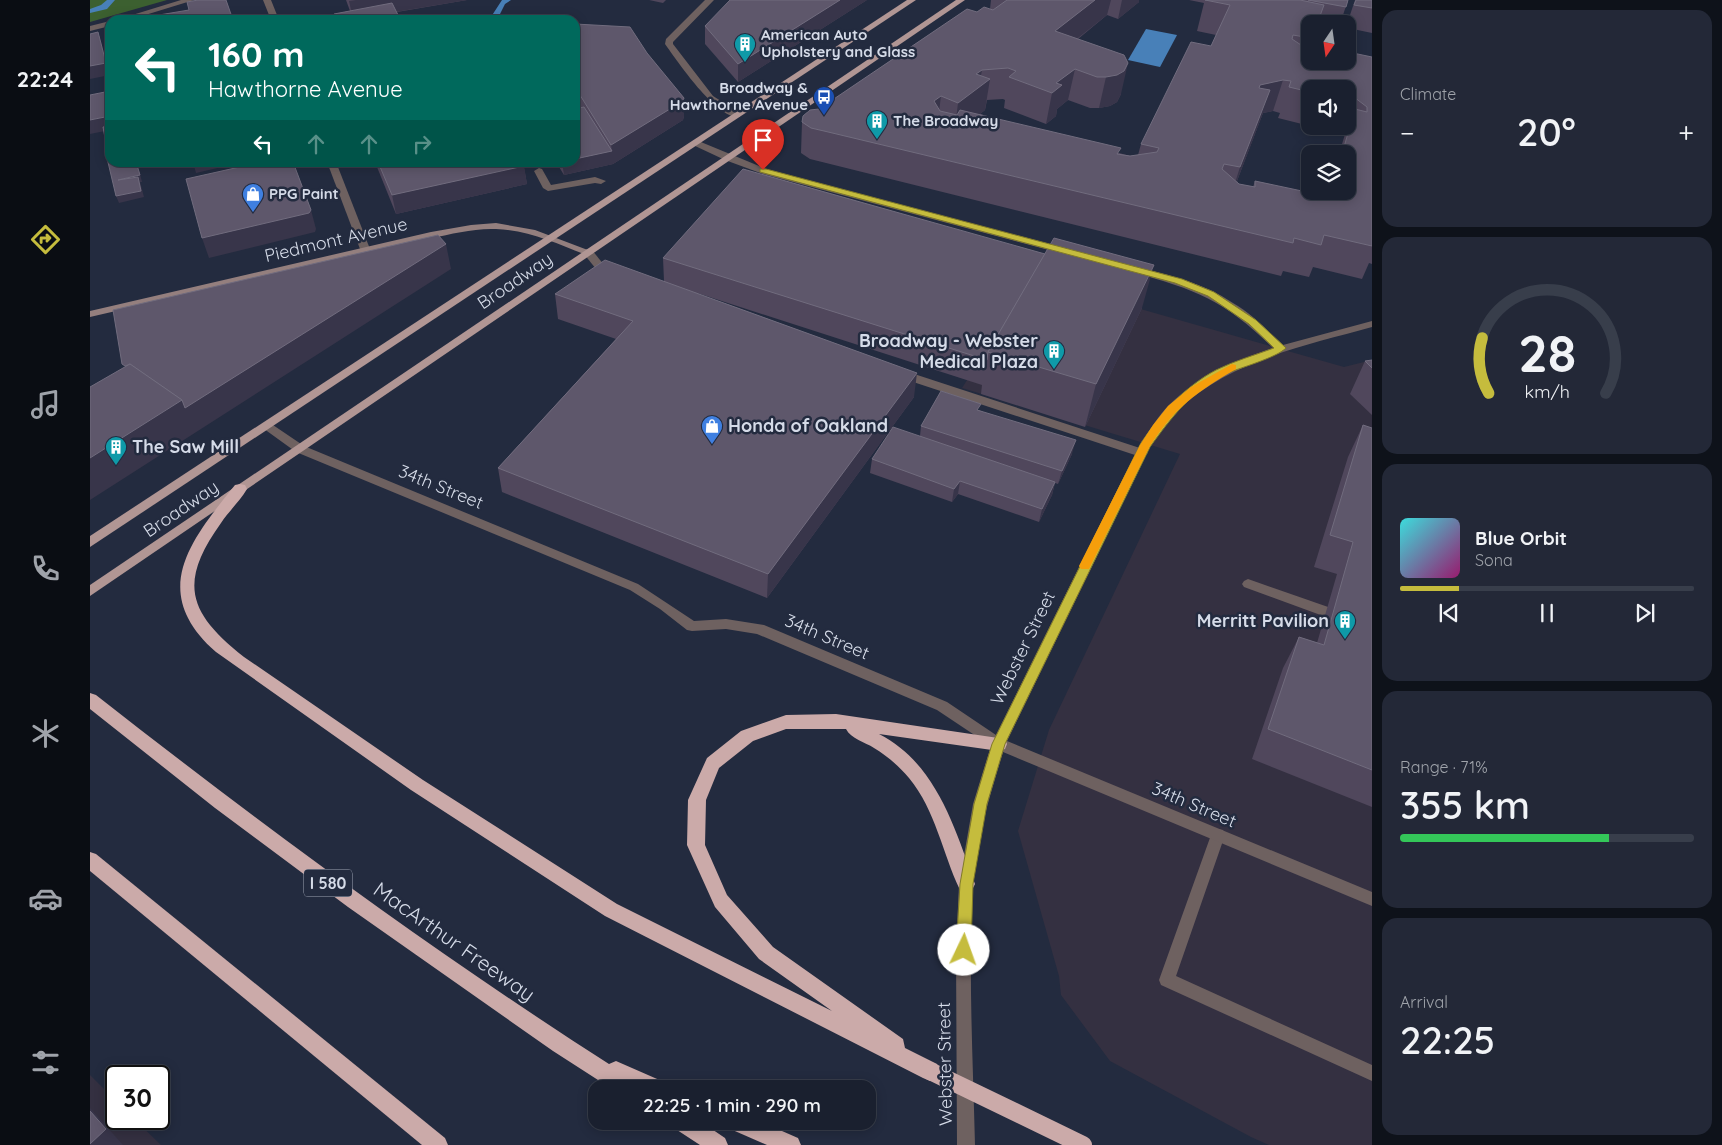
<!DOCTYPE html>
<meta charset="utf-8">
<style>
body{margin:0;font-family:Quicksand,sans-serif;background:#232837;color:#f1f3f6;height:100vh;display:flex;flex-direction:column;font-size:19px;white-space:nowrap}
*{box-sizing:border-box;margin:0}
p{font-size:16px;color:#9fa3aa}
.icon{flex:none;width:28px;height:28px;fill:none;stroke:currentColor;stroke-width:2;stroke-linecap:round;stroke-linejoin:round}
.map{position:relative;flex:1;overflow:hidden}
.panel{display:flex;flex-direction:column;gap:10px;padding:10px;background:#0e121a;width:350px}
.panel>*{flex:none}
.hud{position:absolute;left:15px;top:15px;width:475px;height:152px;border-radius:15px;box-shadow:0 2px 12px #0003,0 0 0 1px #383e4b;background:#00695c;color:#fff;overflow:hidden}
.needle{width:32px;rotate:193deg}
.fabs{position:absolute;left:1211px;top:15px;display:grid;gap:10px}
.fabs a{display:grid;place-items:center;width:55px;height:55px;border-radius:10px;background:#1a202f;box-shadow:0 2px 12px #0003,0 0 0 1px #383e4b;font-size:25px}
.speed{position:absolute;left:15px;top:1065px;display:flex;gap:10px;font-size:25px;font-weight:700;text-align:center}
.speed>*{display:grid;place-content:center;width:65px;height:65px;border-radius:50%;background:#1a202f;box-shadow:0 2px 12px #0003,0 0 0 1px #383e4b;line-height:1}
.speed .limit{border:2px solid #111;border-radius:8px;background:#fff;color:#111}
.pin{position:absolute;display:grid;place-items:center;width:42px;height:42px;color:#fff;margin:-51px -21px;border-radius:50% 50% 50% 0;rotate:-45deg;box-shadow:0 0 5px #0007}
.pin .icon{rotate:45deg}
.me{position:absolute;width:55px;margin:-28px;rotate:3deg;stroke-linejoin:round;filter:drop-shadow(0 0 4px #0008)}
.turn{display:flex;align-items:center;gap:18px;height:105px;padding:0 20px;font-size:22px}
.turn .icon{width:65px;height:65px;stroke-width:2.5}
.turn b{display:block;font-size:35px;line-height:42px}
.lanes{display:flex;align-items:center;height:48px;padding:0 20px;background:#0003;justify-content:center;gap:25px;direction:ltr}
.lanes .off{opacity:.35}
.big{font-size:38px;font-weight:600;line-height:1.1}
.panel .tile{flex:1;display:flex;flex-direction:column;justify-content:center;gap:8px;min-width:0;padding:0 18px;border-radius:15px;background:#232837}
.panel .dial{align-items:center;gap:0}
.dial svg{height:130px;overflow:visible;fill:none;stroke:#383e4b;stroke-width:7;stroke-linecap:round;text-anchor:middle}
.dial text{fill:#f1f3f6;stroke:none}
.song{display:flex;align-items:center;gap:15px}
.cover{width:60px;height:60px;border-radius:8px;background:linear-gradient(135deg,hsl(180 70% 55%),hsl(320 70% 35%))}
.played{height:5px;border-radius:2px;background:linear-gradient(90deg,#c5bc3d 20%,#383e4b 20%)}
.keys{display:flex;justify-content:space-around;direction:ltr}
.heat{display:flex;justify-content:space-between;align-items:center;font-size:28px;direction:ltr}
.charge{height:8px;border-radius:4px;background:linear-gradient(90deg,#34c759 71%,#383e4b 0)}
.trip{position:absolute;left:498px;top:1080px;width:288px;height:50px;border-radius:15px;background:#1a202f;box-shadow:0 2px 12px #0003,0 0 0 1px #383e4b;font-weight:600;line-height:50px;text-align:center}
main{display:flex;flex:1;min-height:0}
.menu{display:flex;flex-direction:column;width:90px;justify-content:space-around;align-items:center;background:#0a0d13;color:#9fa3aa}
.menu .icon{width:35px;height:35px}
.menu .on{color:#c5bc3d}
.menu b{font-size:22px;color:#f1f3f6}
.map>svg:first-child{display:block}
.commercial{fill:#343041}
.green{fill:#3c6030}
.water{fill:#4880b8}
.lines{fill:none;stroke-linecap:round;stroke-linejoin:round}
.stream{fill:#4880b8;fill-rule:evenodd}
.lane{fill:#6e6160;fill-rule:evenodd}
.street{fill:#6e6160;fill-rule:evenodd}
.secondary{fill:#947f7e;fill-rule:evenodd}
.primary{fill:#b19694;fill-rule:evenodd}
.highway{fill:#cbaaa9;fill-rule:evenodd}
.highway-bridge{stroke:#cbaaa9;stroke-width:18}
.wall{fill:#50475c;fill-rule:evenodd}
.shaded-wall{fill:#38354a}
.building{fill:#5e576b;stroke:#716c7e;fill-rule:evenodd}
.route{fill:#c5bc3d;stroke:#807a28}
.slow{fill:#f59e0b}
.labels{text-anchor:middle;stroke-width:5;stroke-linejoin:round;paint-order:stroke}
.far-poi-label{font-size:15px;font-weight:bold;fill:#d5dbe8;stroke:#232b3f;text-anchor:start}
.shield{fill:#232b3f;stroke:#a0a6b5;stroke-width:1}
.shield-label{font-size:16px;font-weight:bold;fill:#d5dbe8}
.street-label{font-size:18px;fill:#d5dbe8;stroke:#232b3f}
.poi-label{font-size:18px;font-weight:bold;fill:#d5dbe8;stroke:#232b3f;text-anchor:end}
.near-street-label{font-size:21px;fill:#d5dbe8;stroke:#232b3f}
</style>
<main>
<nav class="menu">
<b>22:24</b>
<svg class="icon on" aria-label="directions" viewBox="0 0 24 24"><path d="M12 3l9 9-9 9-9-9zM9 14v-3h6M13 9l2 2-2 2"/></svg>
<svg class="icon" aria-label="music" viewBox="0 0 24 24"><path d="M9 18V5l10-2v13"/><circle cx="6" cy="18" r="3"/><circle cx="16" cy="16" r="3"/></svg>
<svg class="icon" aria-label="phone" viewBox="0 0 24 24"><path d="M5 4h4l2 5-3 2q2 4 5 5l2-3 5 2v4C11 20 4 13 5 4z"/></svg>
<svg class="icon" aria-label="climate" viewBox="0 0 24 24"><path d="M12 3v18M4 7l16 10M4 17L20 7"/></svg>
<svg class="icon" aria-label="car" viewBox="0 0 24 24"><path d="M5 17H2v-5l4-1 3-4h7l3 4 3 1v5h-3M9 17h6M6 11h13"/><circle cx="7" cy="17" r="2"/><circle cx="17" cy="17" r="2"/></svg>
<svg class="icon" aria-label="filters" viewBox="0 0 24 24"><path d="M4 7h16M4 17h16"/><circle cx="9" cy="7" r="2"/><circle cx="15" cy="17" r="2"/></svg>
</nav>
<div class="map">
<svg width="1282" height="1145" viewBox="0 0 1282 1145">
<rect width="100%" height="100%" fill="#232b3f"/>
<g class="commercial">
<polygon points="942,278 1254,367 1282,360 1282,1145 1179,1145 1161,1137 1020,1061 971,995 969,976 928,831 959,730 1090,454 872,388"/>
<polygon points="0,1075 26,1101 26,1119 44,1119 71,1145 0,1145"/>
</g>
<polygon class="green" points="0,0 77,0 0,22"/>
<polygon class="water" points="1056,29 1087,35 1070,67 1038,60"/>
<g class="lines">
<g class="stream">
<polygon points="17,0 25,0 17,9 0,13 0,9 11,5"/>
<polygon points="412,0 421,0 415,4 407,20 399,20"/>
</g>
<g class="lane">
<polygon points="498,249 502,250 522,275 522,279 514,279 494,254 494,250"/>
<polygon points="812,370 1056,450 1058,453 1052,457 1048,456 808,377 807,374"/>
<polygon points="1158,579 1241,608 1242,612 1241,616 1236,617 1154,587 1152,584 1154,581"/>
<polygon points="1128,829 1133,830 1135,835 1086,976 1282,1065 1282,1081 1071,985 1069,980 1121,835 1123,830"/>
</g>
<g class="street">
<polygon points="91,0 104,0 39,20 26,20"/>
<polygon points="173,0 181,0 189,20 181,20"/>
<path d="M615,0H624L583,42V44L623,96L650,113V117C627,120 588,62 575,44L576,39Z"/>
<polygon points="20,21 20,26 0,31 0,26"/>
<polygon points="606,140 679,170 978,249 979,251 978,253 970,253 673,174 635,160 603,145 601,143"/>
<polygon points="237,162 246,162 280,249 279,251 275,252 270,249"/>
<polygon points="449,168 452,169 461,185 505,177 516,181 511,184 505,183 458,191 453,188 444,171"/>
<path d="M1046,267C1079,275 1114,283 1143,303C1162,314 1177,330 1193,345L1282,321V327C1214,346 1141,360 1088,410C1077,420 1069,435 1060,447L917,741L1282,892V906L913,752C900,795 886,840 883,886C878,972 883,1059 885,1145H867L866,950L869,884L883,804L901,746L847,710L667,634L636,629L602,631L597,630L570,609L540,590L206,452L170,426L176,422L180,423L214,446L548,584L604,621L636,619L674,625L857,702L906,735L1051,442C1060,430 1068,416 1079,405C1109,376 1145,361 1183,348C1134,300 1107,290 1042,272L1041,270Z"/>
</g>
<path class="secondary" d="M406,223L445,230L503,252L502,254H494C466,243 437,230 406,229C384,228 362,234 341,238L0,317V311L341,232L381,225Z"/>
<g class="primary">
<polygon points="817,0 826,0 0,547 0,536"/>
<polygon points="866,0 875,0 0,596 0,585"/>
</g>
<g class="highway">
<path d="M150,484L155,485L157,489C150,501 139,511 131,523C88,583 98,613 154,657L333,780L527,904L742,1011L669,959L625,907L597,845L598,800L617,758L651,731L696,715L746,714L915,739L917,744L915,749L909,751L789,734C846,763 865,828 885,884L882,890L876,892L870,890C852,852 846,811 819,778C809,766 797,756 784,748C775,742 761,739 756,729H696L663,741L629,768L616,800L615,845L637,895L683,947L813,1039L815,1048L847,1064L850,1071L847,1078L840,1081L833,1078L515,916L321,790L126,652C58,592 100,541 145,485Z"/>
<path d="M0,693L6,695C172,825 341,950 519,1064L526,1061L574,1082L577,1089H522L463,1051L258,907L125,808L0,709Z"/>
<polygon points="0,852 6,854 355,1138 358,1145 332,1145 0,871"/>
<polygon points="581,1121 610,1121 635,1138 638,1145 610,1145 584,1128"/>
<polygon points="635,1121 669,1121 708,1138 711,1145 677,1145 638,1128"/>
</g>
<polyline class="highway-bridge" points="840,1071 993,1145"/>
</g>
<g class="wall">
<polygon points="256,0 377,0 307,12 310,20 245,20 244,14 260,11"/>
<polygon points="559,0 576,0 573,3"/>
<polygon points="777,0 648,82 615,44 615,26"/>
<path d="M901,0H1049V2L1028,19L1017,15L988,39L1031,94L1027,102L1020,106L1009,108H1000L978,100L967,109L966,116L956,124L914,108L915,100L913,99L897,100L895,110L890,114L1040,156L1048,155L1051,144L1121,46L1126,35L1107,31L1114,3L1099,0H1258L1250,24H1220V61L1282,57V264L1279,263L1272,279L1223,267L1219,277L1193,271L1191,276L720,159L711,153L712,122L729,109L887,12L900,9ZM1220,89H1258V126H1250L1256,131L1249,154H1258V191H1238L1236,199L1212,194L1165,181L1163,187L1149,184L1147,181L1173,113L1183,111L1190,113L1188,118L1220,126Z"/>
<polygon points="1265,0 1282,0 1282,33 1258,28 1257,24"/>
<polygon points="485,24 594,116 593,120 523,164 474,175 466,162 485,162 488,108 485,103"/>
<polygon points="1223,126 1240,126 1239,130"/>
<polygon points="285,162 433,162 437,184 306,214"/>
<polygon points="573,258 1052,308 995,427 891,394 892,385 607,293 824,397 677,598 412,492 408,468 526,339 468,319 465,294 574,281"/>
<polygon points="1282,360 1282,415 1260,394 1275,361"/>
<polygon points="889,410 982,454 968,484 965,483 962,495 949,522 868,494 862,502 780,473 782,459 830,436 831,426"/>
<polygon points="1273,425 1282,428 1282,807 1162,759 1193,668 1209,637 1227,643 1247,574 1224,567 1258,457"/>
</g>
<g class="shaded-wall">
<polygon points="266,0 377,0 263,19 259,1"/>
<polygon points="750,0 777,0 648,82 648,64"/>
<polygon points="1005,0 1021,0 1017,15 959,61 965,31"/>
<polygon points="1032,0 1049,0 1049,2 1028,19"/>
<polygon points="309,17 310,20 292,20"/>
<polygon points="8,32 12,45 20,75 0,79 0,66"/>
<polygon points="1038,63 1031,94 1027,102 1020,106 1009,108 1016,77"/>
<polygon points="985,69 978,100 967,109 966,116 956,124 962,93 966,83"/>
<polygon points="892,70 889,87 900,79 895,110 864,135 868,103 886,74"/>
<polygon points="1193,80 1183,111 1173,113 1140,199 1150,167 1160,116 1170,85"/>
<polygon points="851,96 847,128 844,101"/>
<polygon points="594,98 594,116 593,120 523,164 474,175 472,162 485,162 485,159 522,151 521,145"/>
<polygon points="20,116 20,130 0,134 0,120"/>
<polygon points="46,162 47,162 52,182 50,182 54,197 29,203 26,196 30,187"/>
<polygon points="103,162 153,162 106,173"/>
<polygon points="434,166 437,184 306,214 302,195"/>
<polygon points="221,210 226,229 225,232 119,258 112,238"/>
<polygon points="356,244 361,269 0,500 0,458 92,400"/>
<polygon points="1064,265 1052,308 995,427 1006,384"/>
<polygon points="827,373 824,397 677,598 678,574"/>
<polygon points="986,440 982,454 968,484 972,471"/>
<polygon points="870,481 868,494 862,502 864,489"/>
<polygon points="965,482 962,495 949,522 952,509"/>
<polygon points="0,1108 33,1145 0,1145"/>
</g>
<g class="building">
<polygon points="108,0 136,0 143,20 39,20 99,10 97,2"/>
<polygon points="640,0 750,0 648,64 615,26"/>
<path d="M917,0H1005L965,31L1034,55L1038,63L1034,71L1027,75L1016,77H1007L985,69L966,83L972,85L962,93L919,77L926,71L918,68L892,70L886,74L900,79L868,103L851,96L844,101L850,111L867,115L870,110L1031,148L1027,154L1040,156L1067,152L1069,148L1051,144L1101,42L1121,46L1140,5L1115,0H1210L1234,5L1227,24H1220V38L1203,35L1202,39L1211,45L1216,44L1220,45V61H1258V52L1282,57V246L1234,235L1231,245L1204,238L1203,243L734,131L721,128L712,122L713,116L720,110L729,109L877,9L887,12L894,7L903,10ZM1193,80L1201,81L1199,87L1220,92V89H1258V93L1260,94L1277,107V112L1265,109L1252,154H1258V191H1241L1239,199L1212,194V191L1165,181V187L1149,184L1132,169L1134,164L1150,167L1180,90L1169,88L1170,85Z"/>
<polygon points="1218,0 1258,0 1256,7"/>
<polygon points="1266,0 1282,0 1282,8 1264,5"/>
<polygon points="302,3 309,17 292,20 247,20 244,14"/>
<polygon points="485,24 540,27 557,53 594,98 593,101 521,145 485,87"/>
<polygon points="8,32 16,63 0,66 0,34"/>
<polygon points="20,91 20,116 0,120 0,95"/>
<polygon points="494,107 522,151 485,159 485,109"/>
<polygon points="20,126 20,154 18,154 13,127"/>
<polygon points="20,157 20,162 46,162 50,175 28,180 48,177 51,191 26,196 17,158"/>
<polygon points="172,162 203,162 221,210 219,213 112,238 96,179"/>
<polygon points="288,162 433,162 434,166 302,195"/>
<polygon points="653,169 955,254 898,352 897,360 573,258"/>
<polygon points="348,235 356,244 95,408 92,400 40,364 35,366 32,364 23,310"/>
<polygon points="964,238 1064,265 1006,384 898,352"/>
<polygon points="515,260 827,373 678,574 408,468 543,321 465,294"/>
<polygon points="1282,360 1282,368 1275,361"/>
<polygon points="40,364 92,400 0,458 0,387"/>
<polygon points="851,391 891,404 887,410 986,440 972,471 831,426"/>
<polygon points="1273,425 1282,428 1282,770 1178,729 1209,637 1234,645 1263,542 1240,535"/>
<polygon points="803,427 965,482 952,509 870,481 864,489 782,459"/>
<polygon points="0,1111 16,1129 0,1144"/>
</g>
<path class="route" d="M670,169H676L1092,279L1124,292L1166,320L1196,348C1186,358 1149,368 1135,374C1102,390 1081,418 1060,447L915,744L897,804L883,884L881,950L878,955L874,957L869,955L866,950L870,884L884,804L902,744L1050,445C1069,415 1094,387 1126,370C1144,361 1165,355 1184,348L1159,324L1118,296L1085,283L670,172Z"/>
<path class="slow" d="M1142,364L1146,365V369C1107,392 1085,407 1060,446L999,569H991L989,566L1050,445L1063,425L1078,406L1101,387Z"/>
<defs>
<g id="building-pin" transform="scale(1.125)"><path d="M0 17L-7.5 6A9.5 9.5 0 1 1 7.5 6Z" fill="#0f9aa8" stroke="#232b3f"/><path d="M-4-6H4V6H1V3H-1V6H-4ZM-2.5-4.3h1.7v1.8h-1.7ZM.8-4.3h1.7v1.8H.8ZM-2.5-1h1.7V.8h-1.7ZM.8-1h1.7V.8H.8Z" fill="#fff"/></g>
<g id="bus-pin" transform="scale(1.125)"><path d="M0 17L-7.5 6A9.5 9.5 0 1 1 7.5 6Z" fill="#1a4fb4" stroke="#232b3f"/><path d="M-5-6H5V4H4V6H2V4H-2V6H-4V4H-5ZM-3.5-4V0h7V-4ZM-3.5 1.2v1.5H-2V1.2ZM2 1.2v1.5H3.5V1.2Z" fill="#fff"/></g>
<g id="shop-pin" transform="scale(1.125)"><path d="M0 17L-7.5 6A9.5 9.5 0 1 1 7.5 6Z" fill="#3f7fe0" stroke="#232b3f"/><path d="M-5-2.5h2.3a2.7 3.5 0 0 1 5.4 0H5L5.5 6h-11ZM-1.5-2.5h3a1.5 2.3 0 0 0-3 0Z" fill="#fff"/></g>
</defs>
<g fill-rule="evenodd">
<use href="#building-pin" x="655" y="44"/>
<use href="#bus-pin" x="734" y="97"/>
<use href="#building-pin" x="787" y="121"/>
<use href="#shop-pin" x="163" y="194"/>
<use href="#building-pin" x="964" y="351"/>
<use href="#shop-pin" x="622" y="426"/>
<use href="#building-pin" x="26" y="447"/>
<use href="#building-pin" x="1255" y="621"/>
</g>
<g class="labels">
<g class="far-poi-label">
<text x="671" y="40">American Auto<tspan x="671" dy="17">Upholstery and Glass</tspan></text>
<text x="718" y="93" text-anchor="end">Broadway &amp;<tspan x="718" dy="17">Hawthorne Avenue</tspan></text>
<text x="803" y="126">The Broadway</text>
<text x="179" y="199">PPG Paint</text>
</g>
<rect class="shield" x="214" y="869.5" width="48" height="27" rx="4"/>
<g class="shield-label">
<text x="238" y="889">I 580</text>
</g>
<g class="street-label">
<text transform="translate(246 240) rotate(-13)" y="6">Piedmont Avenue</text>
<text transform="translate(425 281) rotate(-34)" y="6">Broadway</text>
<text transform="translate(351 487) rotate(22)" y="6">34th Street</text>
<text transform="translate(91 509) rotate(-34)" y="6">Broadway</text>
<text transform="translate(737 637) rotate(23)" y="6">34th Street</text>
<text transform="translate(933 648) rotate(-64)" y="6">Webster Street</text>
<text transform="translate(1104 805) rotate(23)" y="6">34th Street</text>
<text transform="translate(855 1064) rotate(-91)" y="6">Webster Street</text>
</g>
<g class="poi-label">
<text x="948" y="347">Broadway - Webster<tspan x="948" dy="21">Medical Plaza</tspan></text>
<text x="638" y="432" text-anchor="start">Honda of Oakland</text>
<text x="42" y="453" text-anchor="start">The Saw Mill</text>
<text x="1239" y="627">Merritt Pavilion</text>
</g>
<g class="near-street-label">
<text transform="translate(364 942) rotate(35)" y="7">MacArthur Freeway</text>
</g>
</g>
</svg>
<div class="fabs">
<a><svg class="needle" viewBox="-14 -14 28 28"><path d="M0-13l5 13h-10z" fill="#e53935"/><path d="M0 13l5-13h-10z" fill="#9fa3aa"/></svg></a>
<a><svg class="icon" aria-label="sound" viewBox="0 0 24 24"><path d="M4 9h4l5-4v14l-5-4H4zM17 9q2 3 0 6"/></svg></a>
<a><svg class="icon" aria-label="layers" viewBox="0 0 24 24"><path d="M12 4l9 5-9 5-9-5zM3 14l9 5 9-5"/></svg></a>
</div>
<div class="speed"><div class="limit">30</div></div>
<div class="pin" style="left:673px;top:170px;background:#d93025"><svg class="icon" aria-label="arrive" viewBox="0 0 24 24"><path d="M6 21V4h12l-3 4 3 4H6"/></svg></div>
<svg class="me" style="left:874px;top:950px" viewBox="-20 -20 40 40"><circle r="19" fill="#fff"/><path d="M0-13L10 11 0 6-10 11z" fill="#c5bc3d"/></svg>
<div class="trip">22:25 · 1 min · 290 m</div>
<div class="hud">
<div class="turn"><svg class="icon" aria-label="left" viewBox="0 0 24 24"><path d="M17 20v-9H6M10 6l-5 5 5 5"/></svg><div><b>160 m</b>Hawthorne Avenue</div></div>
<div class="lanes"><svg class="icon" aria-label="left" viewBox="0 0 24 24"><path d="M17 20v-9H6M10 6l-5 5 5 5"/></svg><svg class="icon off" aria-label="ahead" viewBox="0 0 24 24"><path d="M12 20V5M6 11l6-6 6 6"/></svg><svg class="icon off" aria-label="ahead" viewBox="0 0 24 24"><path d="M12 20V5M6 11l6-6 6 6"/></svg><svg class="icon off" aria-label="right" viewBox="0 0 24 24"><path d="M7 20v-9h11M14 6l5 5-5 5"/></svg></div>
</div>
</div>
<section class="panel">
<div class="tile"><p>Climate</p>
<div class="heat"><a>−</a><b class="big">20°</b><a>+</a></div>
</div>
<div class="tile dial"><svg viewBox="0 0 100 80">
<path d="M14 69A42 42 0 1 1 86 69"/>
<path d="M14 69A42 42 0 0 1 10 35" stroke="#c5bc3d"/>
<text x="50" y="56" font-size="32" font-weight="700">28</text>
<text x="50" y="72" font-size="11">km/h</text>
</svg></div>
<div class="tile">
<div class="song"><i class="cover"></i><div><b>Blue Orbit</b><p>Sona</p></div></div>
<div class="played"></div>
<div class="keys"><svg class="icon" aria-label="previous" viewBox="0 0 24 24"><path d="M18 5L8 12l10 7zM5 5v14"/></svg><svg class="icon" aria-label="pause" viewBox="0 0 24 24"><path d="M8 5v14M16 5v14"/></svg><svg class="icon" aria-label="next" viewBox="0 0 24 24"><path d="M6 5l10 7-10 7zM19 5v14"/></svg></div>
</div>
<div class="tile"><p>Range · 71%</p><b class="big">355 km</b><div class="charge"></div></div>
<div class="tile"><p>Arrival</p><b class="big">22:25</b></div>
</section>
</main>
